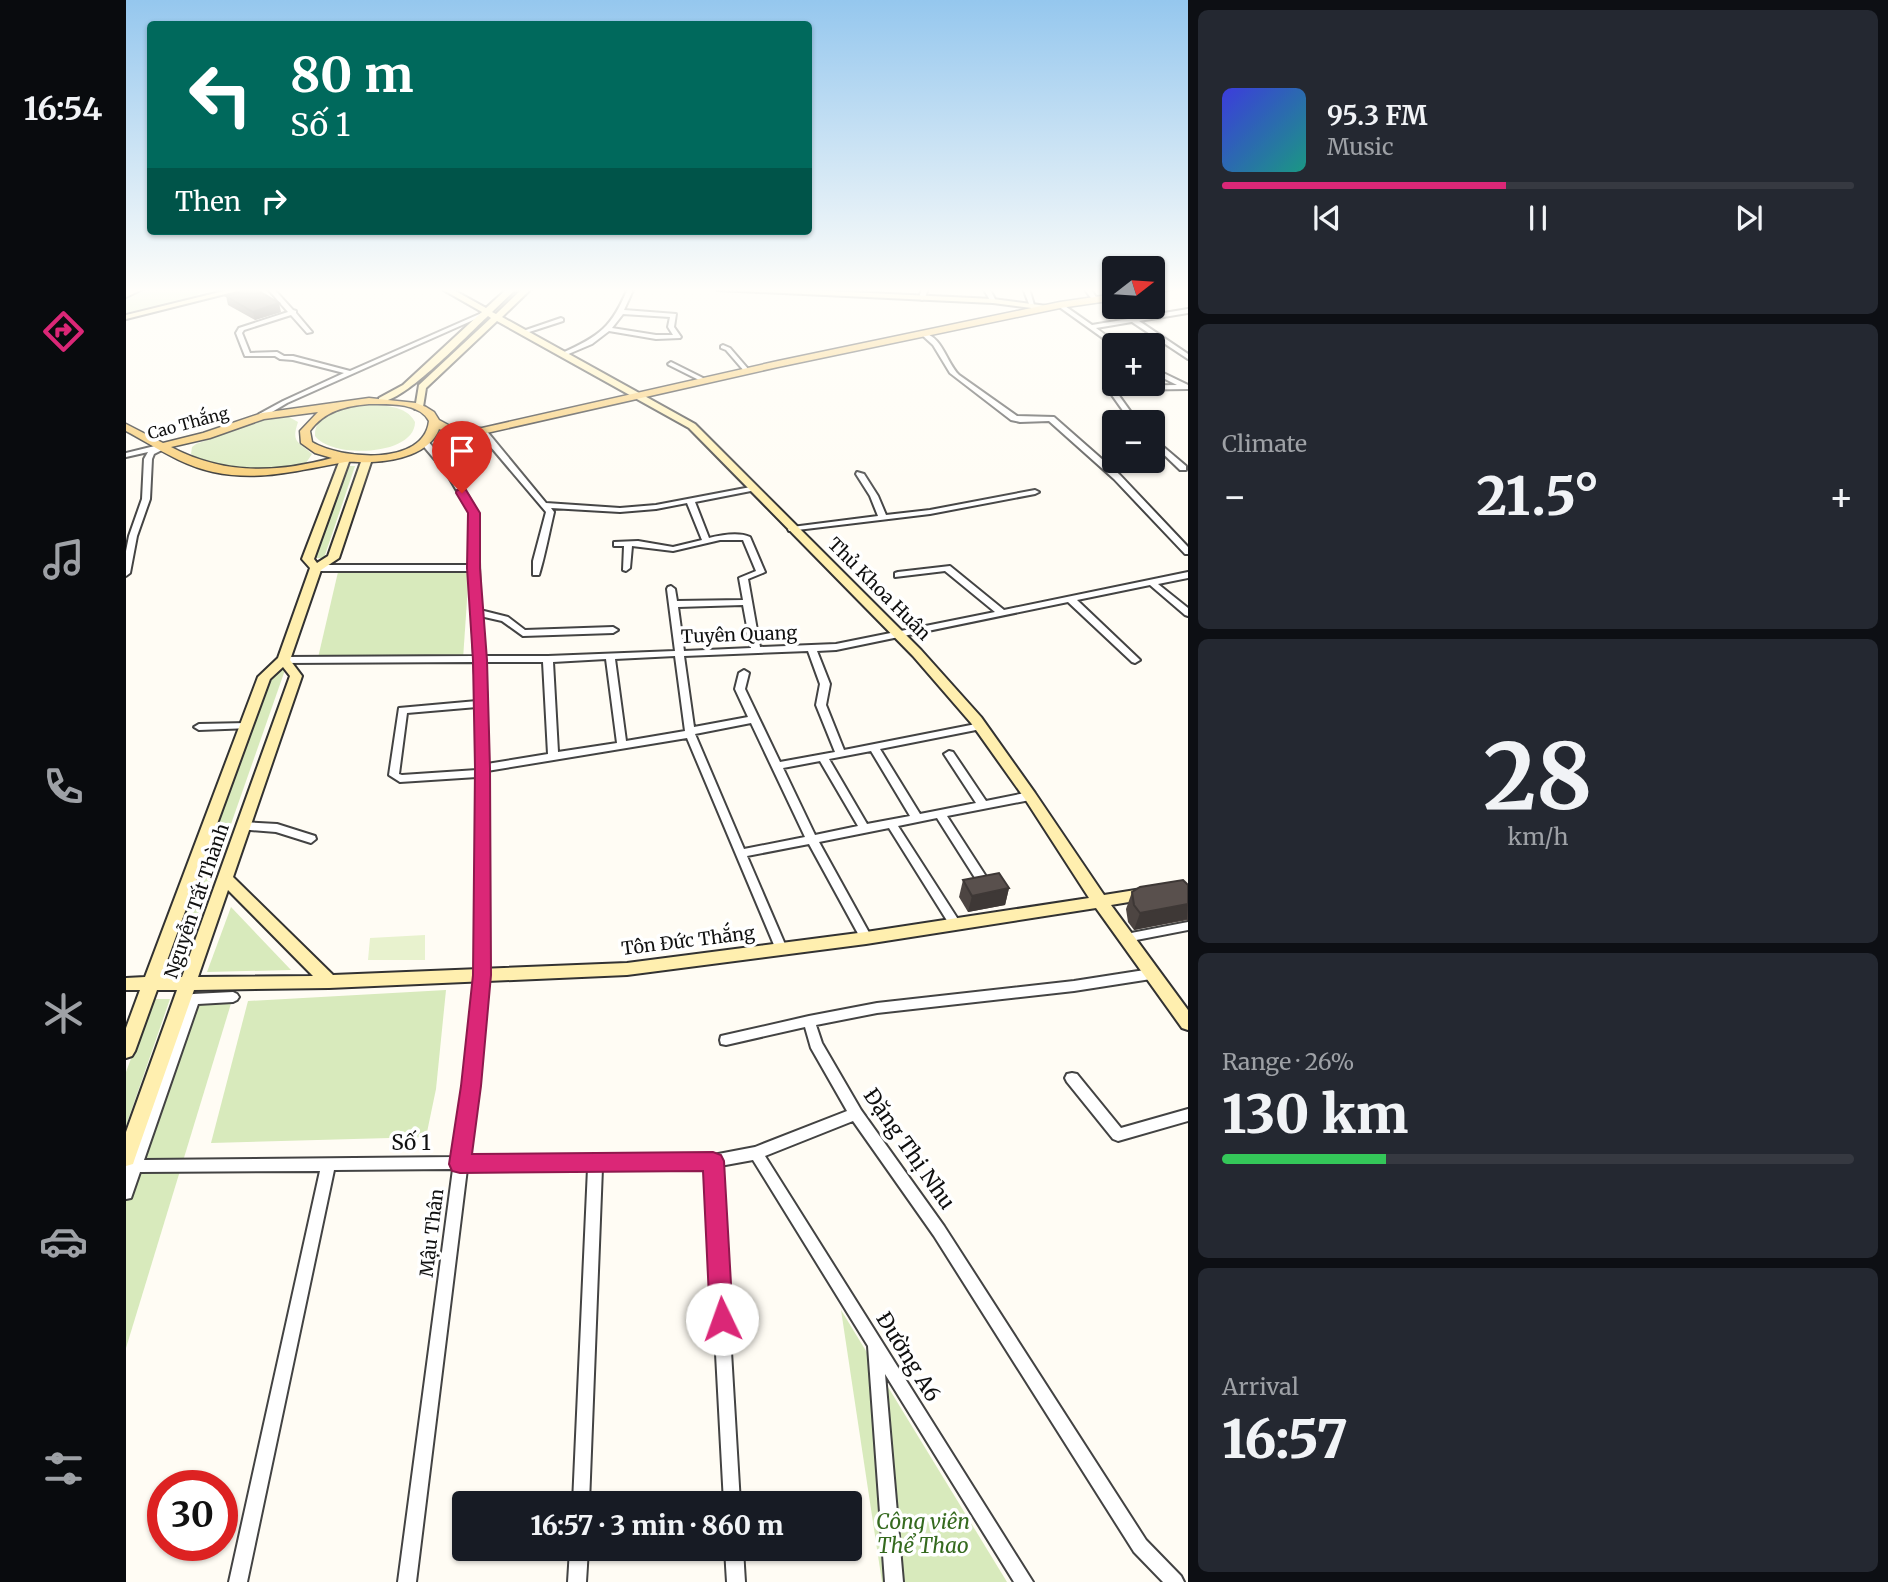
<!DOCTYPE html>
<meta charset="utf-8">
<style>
body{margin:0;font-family:Merriweather,serif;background:#242831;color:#f1f3f6;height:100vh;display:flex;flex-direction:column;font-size:26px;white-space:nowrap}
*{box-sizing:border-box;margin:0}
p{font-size:23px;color:#9ea1a6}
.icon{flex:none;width:38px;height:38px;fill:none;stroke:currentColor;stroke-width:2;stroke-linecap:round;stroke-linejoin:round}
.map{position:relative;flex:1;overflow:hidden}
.sheet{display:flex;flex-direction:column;gap:10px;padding:10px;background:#0d0f14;width:700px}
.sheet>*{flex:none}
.banner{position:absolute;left:21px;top:21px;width:665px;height:214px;border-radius:7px;box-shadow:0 2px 5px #0004;background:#00695c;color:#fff;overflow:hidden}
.needle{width:46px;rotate:73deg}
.buttons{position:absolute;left:976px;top:256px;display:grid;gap:14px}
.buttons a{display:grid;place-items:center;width:63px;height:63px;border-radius:7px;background:#171b24;box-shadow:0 2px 5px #0004;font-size:35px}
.speed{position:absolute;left:21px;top:1470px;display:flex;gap:14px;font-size:35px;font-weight:700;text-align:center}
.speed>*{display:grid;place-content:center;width:91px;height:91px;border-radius:50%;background:#171b24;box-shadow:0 2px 5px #0004;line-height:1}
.speed .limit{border:10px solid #d22;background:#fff;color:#111}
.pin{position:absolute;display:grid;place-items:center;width:60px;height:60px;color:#fff;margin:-72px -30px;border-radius:50% 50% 50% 0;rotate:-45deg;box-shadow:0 0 7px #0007}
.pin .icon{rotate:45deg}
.me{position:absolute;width:77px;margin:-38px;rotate:357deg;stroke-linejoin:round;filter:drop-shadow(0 0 5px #0008)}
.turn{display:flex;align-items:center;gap:24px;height:147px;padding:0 28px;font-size:32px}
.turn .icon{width:91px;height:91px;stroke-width:2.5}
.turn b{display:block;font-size:49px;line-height:60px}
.then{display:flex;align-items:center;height:66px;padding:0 28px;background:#0003;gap:14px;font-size:26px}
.big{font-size:52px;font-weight:800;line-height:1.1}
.sheet .card{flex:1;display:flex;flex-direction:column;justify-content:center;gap:10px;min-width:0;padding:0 24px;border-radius:10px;background:#242831}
.sheet .dial{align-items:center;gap:0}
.dial b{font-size:91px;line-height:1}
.song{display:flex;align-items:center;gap:21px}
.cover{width:84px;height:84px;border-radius:10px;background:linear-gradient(135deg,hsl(240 70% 55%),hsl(170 70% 35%))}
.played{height:7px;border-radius:4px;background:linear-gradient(90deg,#db2777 45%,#363941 45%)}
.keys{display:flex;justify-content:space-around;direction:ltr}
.heat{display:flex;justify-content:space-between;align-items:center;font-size:38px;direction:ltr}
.charge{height:10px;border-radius:5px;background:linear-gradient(90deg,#34c759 26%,#363941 0)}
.trip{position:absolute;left:326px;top:1491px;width:410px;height:70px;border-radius:7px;background:#171b24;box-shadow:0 2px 5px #0004;font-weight:800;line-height:70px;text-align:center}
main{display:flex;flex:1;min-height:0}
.dock{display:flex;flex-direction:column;width:126px;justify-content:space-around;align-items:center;background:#090b0e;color:#9ea1a6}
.dock .icon{width:49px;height:49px}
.dock .selected{color:#db2777}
.dock b{font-size:32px;color:#f1f3f6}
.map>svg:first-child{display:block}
.green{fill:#d8eabc}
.pitch{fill:#e8f2ce}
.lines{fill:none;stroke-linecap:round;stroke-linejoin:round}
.street-casing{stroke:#434343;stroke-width:4}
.secondary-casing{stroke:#323232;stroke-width:4}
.primary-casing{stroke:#212121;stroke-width:3}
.street{fill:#fff;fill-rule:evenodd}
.secondary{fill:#ffefaf;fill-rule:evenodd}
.primary{fill:#f8ca6b;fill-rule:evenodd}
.wall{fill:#4d4542}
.shaded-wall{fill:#3e3836}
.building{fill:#59504d;stroke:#3e3836;stroke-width:2}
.route{fill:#db2777;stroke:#8e194d;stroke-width:2}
.labels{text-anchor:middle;stroke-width:7;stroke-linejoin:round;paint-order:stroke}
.far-street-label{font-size:16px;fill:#101010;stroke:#fff}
.street-label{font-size:18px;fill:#101010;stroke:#fff}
.near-street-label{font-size:21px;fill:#101010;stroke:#fff}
.near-park-label{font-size:21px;font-style:italic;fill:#356a1f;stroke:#fff}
</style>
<main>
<nav class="dock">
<b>16:54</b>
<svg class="icon selected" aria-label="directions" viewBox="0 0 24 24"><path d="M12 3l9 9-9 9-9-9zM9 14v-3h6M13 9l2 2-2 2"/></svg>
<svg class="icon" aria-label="music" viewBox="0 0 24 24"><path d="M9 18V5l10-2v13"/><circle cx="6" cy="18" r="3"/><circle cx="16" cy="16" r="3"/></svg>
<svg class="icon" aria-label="phone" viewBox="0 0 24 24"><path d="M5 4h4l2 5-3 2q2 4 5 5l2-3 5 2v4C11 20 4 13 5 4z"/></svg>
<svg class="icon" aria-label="climate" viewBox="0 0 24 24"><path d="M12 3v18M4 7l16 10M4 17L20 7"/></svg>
<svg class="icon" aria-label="car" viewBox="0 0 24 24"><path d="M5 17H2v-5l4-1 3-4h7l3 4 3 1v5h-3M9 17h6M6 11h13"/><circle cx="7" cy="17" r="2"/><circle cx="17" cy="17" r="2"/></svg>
<svg class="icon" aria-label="filters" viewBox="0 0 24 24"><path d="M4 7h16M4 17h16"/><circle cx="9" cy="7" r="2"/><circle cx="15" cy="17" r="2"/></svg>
</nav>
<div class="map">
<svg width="1062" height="1582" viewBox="0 0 1062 1582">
<rect width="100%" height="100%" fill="#fffcf4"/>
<g class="green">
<polygon points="20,288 67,288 74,293 66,299 0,313 0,297"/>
<path d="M239,405C257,405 280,405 289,422C289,456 206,459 189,436C187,412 222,407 239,405Z"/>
<path d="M163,417L172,422C165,443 172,441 186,454L180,463C151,474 90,473 65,454L66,447L70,444L140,419Z"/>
<polygon points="218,466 229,466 198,558 183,558"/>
<polygon points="343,571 337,659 191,662 212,572"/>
<polygon points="145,670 159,670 57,961 40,961"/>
<polygon points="105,907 165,970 81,972"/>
<polygon points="320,990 310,1089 300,1137 85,1143 122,1001"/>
<polygon points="107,997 0,1348 0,1193 67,999"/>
<polygon points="27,999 44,999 0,1126 0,1072"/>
<polygon points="715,1310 881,1582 756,1582"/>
</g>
<polygon class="pitch" points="299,935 299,960 242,960 244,938"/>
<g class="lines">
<g class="street-casing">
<g id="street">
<polygon points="141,288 147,288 167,310 170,311 170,313 186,332 181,333 165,315 118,330 116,333 124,353 151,352 158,356 167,356 224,371 358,312 363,313 161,403 136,418 133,418 133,414 157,401 218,373 167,360 154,359 149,356 119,356 110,333 113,328 162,312"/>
<path d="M502,288H508L498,310L550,314L548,327L555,337L554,338L530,339L483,331L466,344L440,355H436V353C474,336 486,327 502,288ZM497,314L544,317L542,327L547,335H530L486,328Z"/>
<polygon points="796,288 802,288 799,298 796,300 793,298"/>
<polygon points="857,288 863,288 870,301 869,302 865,302"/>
<polygon points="897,288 903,288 908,305 903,304"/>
<polygon points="958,288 964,288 972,300 971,301 967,301"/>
<polygon points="932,304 936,304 966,325 1062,309 1062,313 1013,321 1062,354 1062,359 1006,322 970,328 993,345 988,346 932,306"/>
<polygon points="435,318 437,319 437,321 397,334 394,332"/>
<path d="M796,333C816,335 820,362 833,375L891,416L928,417L994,475L1062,547V554H1059L988,479L923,421L894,422L885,420L824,373L807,345L796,335Z"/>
<polygon points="597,345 604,348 623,370 623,372 619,372 600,350 595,348 595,346"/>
<polygon points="545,362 581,380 582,381 577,382 543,365 542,364"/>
<polygon points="1027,368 1062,385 1062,389 989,390 1012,422 1005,422 981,388 984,386 1051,385 1027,373"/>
<path d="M353,429H359L420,503L494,508L530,505L630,486V490L569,502L583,538C595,535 613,532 624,537L639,572L622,579L634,647L710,644L869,612L819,571L769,577V573L772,572L824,566L878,610L1062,572V578L1032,584L1062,608V616L1059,615L1024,585L951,600L1012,658L1014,660L1009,663L1006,662L942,602L710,650L691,651L704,684L700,705L718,750L855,723L860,726L855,729L754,749L794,814L850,803L818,754L823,751L827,752L860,801L904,792L909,796L904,800L821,816L861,878L859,881H851L811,818L772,826L835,924L833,927H825L763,828L693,842L746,938L744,941H736L683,844L621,856L661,949L659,952L655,954L651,952L561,738L361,771L362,975L343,1157L587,1155L629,1147L721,1111L685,1048L679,1027L600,1045L595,1044L594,1040L595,1036L683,1016L751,1003L948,981L1025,969L1029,971L1031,974L1029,977L1025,979L948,991L751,1013L690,1025L696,1043L735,1110L818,1226L1020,1540L1055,1576L1058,1582H1037L1008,1552L808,1236L727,1121L639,1156L907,1582H888L759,1374L777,1582H759L742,1346L627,1160L594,1166L614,1503H598L580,1167L476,1168L463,1503H447L462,1168L341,1169L290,1582H272L327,1169L208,1170L121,1582H103L194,1171L14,1172L5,1198L0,1199V1160H5L61,999L63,996L67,994L107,992L111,994L113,997L111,1000L107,1002L72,1004L18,1160L329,1157L350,975L351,777L274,782L263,775L273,708L351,701L348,662L158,663L153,660L158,657L348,656L344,571H190L186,568L190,565H344V513L321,474L294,442L298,440H301L327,471L352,513L354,610L382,617L399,630L487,627L492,630L487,633L397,636L376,621L354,616L357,656H422L549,651L541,589L542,587L545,586L549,589L551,601L617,600L613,578L630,571L617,540H594L547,551L506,546L504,568L500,571L497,570L498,546H488V542L512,541L547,547L576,540L561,503L530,509L494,512L425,508L428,512C423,533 419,555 413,575H407V561L420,512L353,433ZM617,605L625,648L558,651L552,607ZM682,651L694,684L690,705L709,752L654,762L619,689L623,673L618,670L613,673L609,689L622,717L568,727L558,656ZM549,656L559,731L500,741L489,659ZM480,659L491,743L432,752L427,662ZM358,662H417L422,754L361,764V704ZM351,707V770L276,775L273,774L281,713ZM625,723L679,837L618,849L569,734ZM745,751L784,816L741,824L703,759ZM694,761L732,826L689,835L657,768Z"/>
<polygon points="1027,438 1060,466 1060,470 1054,470 1027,444"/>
<polygon points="37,444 40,444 40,448 28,454 26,459 24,499 11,536 4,573 0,576 0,551 3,536 16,499 18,459 22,452 0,457 0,453"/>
<polygon points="731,472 738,474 752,496 760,515 804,510 909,490 913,492 909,494 804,514 663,531 662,529 666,527 752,516 744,496 730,474"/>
<polygon points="121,723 125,724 126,726 125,728 73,730 68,727 73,724"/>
<polygon points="117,822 151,824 189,836 190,839 185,843 150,832 113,829 112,826"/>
<polygon points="1062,922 1062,930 1000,942 996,941 994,938 996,935 1000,934"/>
<polygon points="946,1073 951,1074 995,1128 1062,1109 1062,1121 992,1141 987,1139 941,1082 939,1078 941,1074"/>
<polygon points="444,1549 462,1549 460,1582 442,1582"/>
<polygon points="599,1549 617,1549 619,1582 601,1582"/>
</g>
</g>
<g class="secondary-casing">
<g id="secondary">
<polygon points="9,288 19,288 0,297 0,292"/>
<polygon points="110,288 123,288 0,319 0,315"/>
<path d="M314,288H324L360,308L382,288H391L366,312L370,314L397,288H406L376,317L569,424L795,650L855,717L909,793L978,895L1022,888L1027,890L1030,894L1027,898L985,905L1062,1010V1030L1056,1028L970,908L740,944L501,975L203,988L68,990L9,1158L7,1164L0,1166V1132L51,990H31L9,1051L6,1056L0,1058V1028L14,990H0V978L19,977L132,677L152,658L184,568L176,559L215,457L224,459L188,559L191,563L202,556L236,459L241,456L246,459L213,558L195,570L164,660L176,676L107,877L207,975L501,963L740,932L963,898L899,799L845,723L787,656L563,428L371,321L300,388L297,407L289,409L293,385L365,318L362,316C341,335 278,403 253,402V398L277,385L356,312ZM157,667L164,676L56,977H35L144,679ZM102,890L187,976L72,977Z"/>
<polygon points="588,288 641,288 867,299 921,306 925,308 921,310 867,303 592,290"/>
</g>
</g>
<g class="primary-casing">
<g id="primary">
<polygon points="1027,288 1051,288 1027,294"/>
<path d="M989,294V300L934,308L652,367L356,434L324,433L313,429C304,454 269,461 245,462C237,463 227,461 219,462C173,470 134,482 87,472C55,465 28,446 0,431V424L37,443L77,433L136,413L243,398L290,403L300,407L308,412L313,420L326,427L356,428L652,361L934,302ZM243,404C261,404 293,402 303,421C298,467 214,459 186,442L184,431C198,411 220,406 243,404ZM192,412L174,431L175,443L189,453L206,458C150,473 98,475 45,447L84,438L138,419Z"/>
</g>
</g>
<use href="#street" class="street"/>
<use href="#secondary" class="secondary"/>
<use href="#primary" class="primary"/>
</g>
<g class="wall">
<polygon points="100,296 155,312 129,320 102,305"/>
<polygon points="837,880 883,888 879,905 842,912 833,897"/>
<polygon points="1062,885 1062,920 1008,930 1002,922 1000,909 1006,892"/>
</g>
<g class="shaded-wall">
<polygon points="153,303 155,312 129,320 127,312"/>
<polygon points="883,888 879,905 842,912 846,896"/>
<polygon points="1062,904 1061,919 1008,930 1014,913"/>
</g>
<g class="building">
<polygon points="128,288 153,303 127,312 100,296"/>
<polygon points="873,873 883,888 846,896 837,880"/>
<polygon points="1057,880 1062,885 1062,904 1014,913 1008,905 1006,892 1014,887"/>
</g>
<linearGradient id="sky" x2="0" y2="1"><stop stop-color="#95c7ee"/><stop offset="0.57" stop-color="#fffefa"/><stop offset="1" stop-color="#fffefa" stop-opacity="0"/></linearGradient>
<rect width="1062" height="509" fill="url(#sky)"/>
<polygon class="route" points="331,490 340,490 354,513 354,568 361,660 364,768 365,975 355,1086 346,1154 587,1152 595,1155 598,1161 607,1319 604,1327 596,1330 587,1327 584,1319 577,1171 334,1173 326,1171 323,1164 335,1086 347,975 349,768 347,660 341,568 342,513 330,493"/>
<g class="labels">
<g class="far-street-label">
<text transform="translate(62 423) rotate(-15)" y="6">Cao Thắng</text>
</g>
<g class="street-label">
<text transform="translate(753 589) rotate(45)" y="6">Thủ Khoa Huân</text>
<text transform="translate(613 635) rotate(-2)" y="6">Tuyên Quang</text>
<text transform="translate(71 901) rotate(-71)" y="6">Nguyễn Tất Thành</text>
<text transform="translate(562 941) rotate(-7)" y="6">Tôn Đức Thắng</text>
<text transform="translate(306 1233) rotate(-83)" y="6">Mậu Thân</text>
</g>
<g class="near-street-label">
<text x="285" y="1150">Số 1</text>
<text transform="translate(783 1149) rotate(55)" y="7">Đặng Thị Nhu</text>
<text transform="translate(782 1357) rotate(58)" y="7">Đường A6</text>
</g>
<g class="near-park-label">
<text x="797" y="1529">Công viên<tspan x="797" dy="24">Thể Thao</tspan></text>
</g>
</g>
</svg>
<div class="buttons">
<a><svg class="needle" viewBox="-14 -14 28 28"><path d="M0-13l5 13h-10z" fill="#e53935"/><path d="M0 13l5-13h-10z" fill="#9ea1a6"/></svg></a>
<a>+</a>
<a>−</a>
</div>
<div class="speed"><div class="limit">30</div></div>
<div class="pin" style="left:336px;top:493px;background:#d93025"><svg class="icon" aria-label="arrive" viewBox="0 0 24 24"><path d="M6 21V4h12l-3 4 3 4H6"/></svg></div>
<svg class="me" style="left:596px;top:1319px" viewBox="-20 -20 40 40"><circle r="19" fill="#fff"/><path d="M0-13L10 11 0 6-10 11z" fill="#db2777"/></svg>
<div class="trip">16:57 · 3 min · 860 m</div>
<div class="banner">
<div class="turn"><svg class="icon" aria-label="left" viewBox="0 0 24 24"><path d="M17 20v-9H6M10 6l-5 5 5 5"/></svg><div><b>80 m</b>Số 1</div></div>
<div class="then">Then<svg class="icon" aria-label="right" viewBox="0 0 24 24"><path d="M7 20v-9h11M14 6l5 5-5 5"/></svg></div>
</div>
</div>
<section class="sheet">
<div class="card">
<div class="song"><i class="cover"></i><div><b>95.3 FM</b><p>Music</p></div></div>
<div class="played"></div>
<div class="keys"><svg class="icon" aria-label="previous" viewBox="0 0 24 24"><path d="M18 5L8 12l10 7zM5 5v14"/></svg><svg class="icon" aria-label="pause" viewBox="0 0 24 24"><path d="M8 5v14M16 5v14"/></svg><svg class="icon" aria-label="next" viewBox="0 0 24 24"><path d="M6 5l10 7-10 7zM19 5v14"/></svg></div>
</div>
<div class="card"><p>Climate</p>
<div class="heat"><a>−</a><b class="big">21.5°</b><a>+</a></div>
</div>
<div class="card dial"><b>28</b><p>km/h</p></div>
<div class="card"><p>Range · 26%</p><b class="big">130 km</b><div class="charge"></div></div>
<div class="card"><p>Arrival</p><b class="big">16:57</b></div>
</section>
</main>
